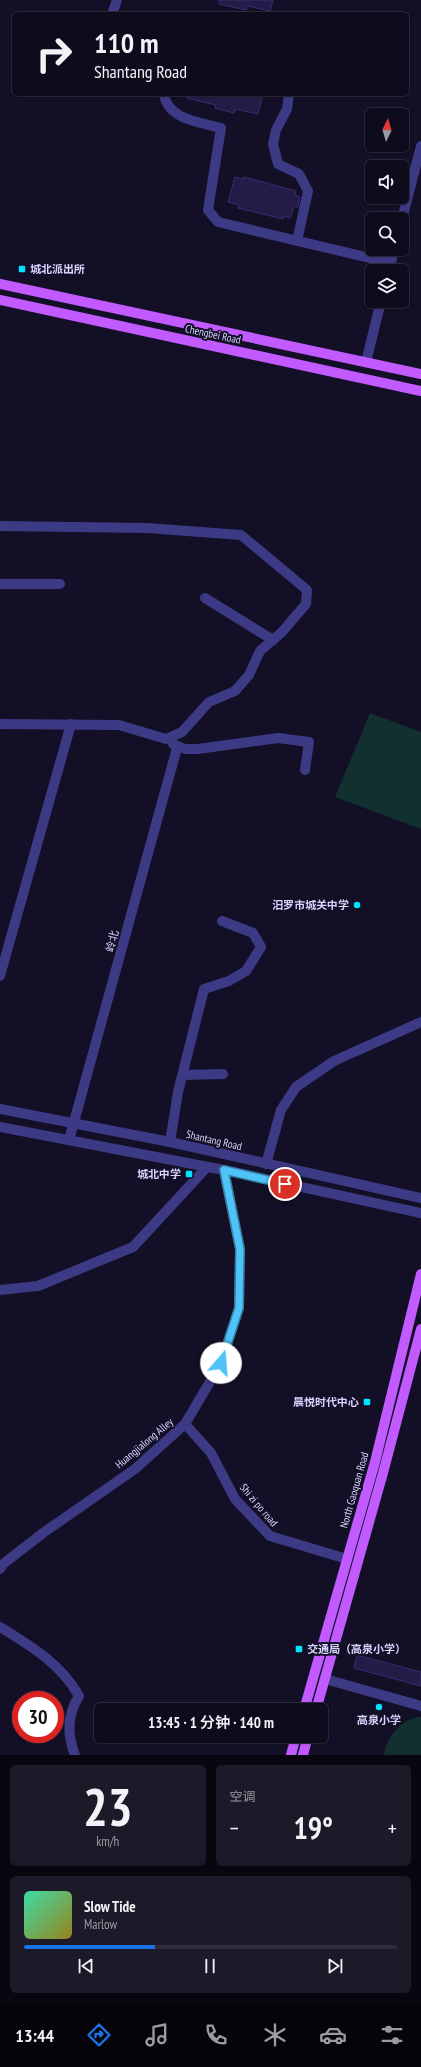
<!DOCTYPE html>
<html lang="zh">
<meta charset="utf-8">
<style>
body{margin:0;font-family:"PT Sans Narrow","Noto Sans SC",sans-serif;background:#1c1929;color:#f1f3f6;height:100vh;display:flex;flex-direction:column;font-size:15px;white-space:nowrap}
*{box-sizing:border-box;margin:0}
p{font-size:13px;color:#9b9ba3}
.icon{flex:none;width:22px;height:22px;fill:none;stroke:currentColor;stroke-width:2;stroke-linecap:round;stroke-linejoin:round}
.map{position:relative;height:1755px;overflow:hidden}
.drawer{display:flex;flex-direction:column;gap:10px;padding:10px;background:#08060f;flex:1}
.drawer>*{flex:none}
.banner{position:absolute;left:12px;top:12px;width:397px;height:84px;border-radius:6px;box-shadow:0 1px 3px #0004,0 0 0 1px #2e2b3b;background:#0e0b1c;color:#f1f3f6;overflow:hidden}
.needle{width:26px;rotate:5deg}
.fabs{position:absolute;left:365px;top:108px;display:grid;gap:8px}
.fabs a{display:grid;place-items:center;width:44px;height:44px;border-radius:6px;background:#0e0b1c;box-shadow:0 1px 3px #0004,0 0 0 1px #2e2b3b;font-size:20px}
.speed{position:absolute;left:12px;top:1691px;display:flex;gap:8px;font-size:20px;font-weight:700;text-align:center}
.speed>*{display:grid;place-content:center;width:52px;height:52px;border-radius:50%;background:#0e0b1c;box-shadow:0 1px 3px #0004,0 0 0 1px #2e2b3b;line-height:1}
.speed .limit{border:6px solid #d22;background:#fff;color:#111}
.pin{position:absolute;display:grid;place-items:center;width:34px;height:34px;color:#fff;margin:-17px;border:2px solid #fff;border-radius:50%;box-shadow:0 1px 4px #0007}
.me{position:absolute;width:44px;margin:-22px;rotate:18deg;stroke-linejoin:round;filter:drop-shadow(0 0 3px #0008)}
.turn{display:flex;align-items:center;gap:14px;height:84px;padding:0 16px;font-size:18px}
.turn .icon{width:52px;height:52px;stroke-width:2.5}
.turn b{display:block;font-size:28px;line-height:34px}
.big{font-size:30px;font-weight:600;line-height:1.1}
.drawer .tile{flex:1;display:flex;flex-direction:column;justify-content:center;gap:6px;min-width:0;padding:0 14px;border-radius:6px;background:#1c1929}
.drawer .dial{align-items:center;gap:0}
.dial b{font-size:52px;line-height:1}
.song{display:flex;align-items:center;gap:12px}
.cover{width:48px;height:48px;border-radius:6px;background:linear-gradient(135deg,hsl(160 70% 55%),hsl(50 70% 35%))}
.played{height:4px;border-radius:2px;background:linear-gradient(90deg,#1a73e8 35%,#2e2b3b 35%)}
.keys{display:flex;justify-content:space-around;direction:ltr}
.heat{display:flex;justify-content:space-between;align-items:center;font-size:22px;direction:ltr}
.drawer .tiles{flex:1;display:grid;gap:10px;grid-template-columns:1fr 1fr}
.tile:last-child{grid-column:span 2}
.trip{position:absolute;left:94px;top:1703px;width:234px;height:40px;border-radius:6px;background:#0e0b1c;box-shadow:0 1px 3px #0004,0 0 0 1px #2e2b3b;font-weight:600;line-height:40px;text-align:center}
.menu{display:flex;height:64px;justify-content:space-around;align-items:center;background:#06040b;color:#9b9ba3}
.menu .icon{width:28px;height:28px}
.menu .on{color:#1a73e8}
.menu b{font-size:18px;color:#f1f3f6}
.map>svg:first-child{display:block}
.green{fill:#12302f}
.building{fill:#241b47;stroke:#3b2d73}
.lines{fill:none;stroke-linecap:round;stroke-linejoin:round}
.minor{stroke:#3d3a85;stroke-width:10}
.major{stroke:#c25bff;stroke-width:10}
.route-casing{stroke:#337fa1;stroke-width:10}
.route{stroke:#4fc3f7;stroke-width:7}
.poi-dot{fill:#00e5ff;stroke:#130f26;stroke-width:1.5}
.labels{text-anchor:middle;stroke-width:4;stroke-linejoin:round;paint-order:stroke}
.poi-label{font-size:11px;font-weight:bold;fill:#d9d4ff;stroke:#130f26;text-anchor:end}
.street-label{font-size:11px;fill:#d9d4ff;stroke:#130f26}
</style>
<div class="map">
<svg width="421" height="1755" viewBox="0 0 421 1755">
<rect width="100%" height="100%" fill="#130f26"/>
<g class="green">
<polygon points="370,713 421,732 421,829 335,797"/>
<path d="M416,1717H421V1755H384C387,1737 398,1723 416,1717Z"/>
</g>
<g class="building">
<polygon points="219,0 273,0 270,11 247,6 246,10 219,4"/>
<polygon points="188,94 263,94 258,114 235,109 234,113 215,108 216,105 187,98"/>
<polygon points="235,177 243,179 244,177 296,191 295,195 300,197 298,207 294,206 290,218 284,216 283,219 238,208 239,205 228,202"/>
<polygon points="357,1655 421,1672 421,1686 354,1668"/>
</g>
<g class="lines">
<g class="minor">
<polyline points="112,14 117,0"/>
<path d="M164,94C168,120 200,122 221,128L208,210L218,222L391,263"/>
<polyline points="289,94 287,109 276,130 273,144 278,164 299,174 308,191 297,241"/>
<polyline points="402,219 421,146"/>
<polyline points="389,271 394,249"/>
<polyline points="366,362 381,301"/>
<polyline points="0,526 147,528 241,535 307,590 306,604 282,632 260,651 249,675 235,691 209,702 182,732 166,739 119,725 0,724"/>
<polyline points="0,584 60,584"/>
<polyline points="205,598 273,640"/>
<polyline points="173,744 185,749 198,749 278,738 309,742 305,770"/>
<polyline points="0,976 71,724"/>
<polyline points="183,1075 223,1074"/>
<polyline points="0,1109 170,1142 421,1198"/>
<polyline points="0,1127 224,1170 421,1213"/>
<polyline points="69,1140 177,748"/>
<polyline points="170,1142 178,1092 204,989 229,981 246,971 261,947 253,933 222,921"/>
<polyline points="266,1164 281,1110 296,1087 334,1061 421,1022"/>
<polyline points="0,1290 38,1286 133,1247 207,1167"/>
<polyline points="185,1424 211,1453 235,1499 270,1536 347,1559"/>
<polyline points="0,1569 3,1564 43,1533 135,1469 185,1424 221,1363 239,1308 240,1249 224,1170"/>
<path d="M0,1627C31,1646 61,1664 79,1696C67,1715 67,1735 75,1755"/>
<polyline points="325,1679 421,1706"/>
</g>
<g class="major">
<polyline points="0,284 421,374"/>
<polyline points="0,300 421,391"/>
<polyline points="304,1710 375,1462 421,1274"/>
<polyline points="316,1710 383,1473 421,1329"/>
<polyline points="291,1755 296,1736"/>
<polyline points="303,1755 308,1736"/>
</g>
</g>
<g class="lines">
<g class="route-casing">
<polyline id="route" points="221,1363 239,1308 240,1249 224,1170 285,1184"/>
</g>
<use href="#route" class="route"/>
</g>
<g class="poi-dot">
<rect x="18" y="265" width="8" height="8" rx="2"/>
<circle cx="357" cy="905" r="4"/>
<rect x="185" y="1170" width="8" height="8" rx="2"/>
<rect x="363" y="1398" width="8" height="8" rx="2"/>
<rect x="295" y="1645" width="8" height="8" rx="2"/>
<circle cx="379" cy="1707" r="4"/>
</g>
<g class="labels">
<g class="poi-label">
<text x="30" y="273" text-anchor="start">城北派出所</text>
<text x="349" y="909">汨罗市城关中学</text>
<text x="181" y="1178">城北中学</text>
<text x="359" y="1406">晨悦时代中心</text>
<text x="307" y="1653" text-anchor="start">交通局（高泉小学）</text>
<text x="379" y="1724" text-anchor="middle">高泉小学</text>
</g>
<g class="street-label">
<text transform="translate(213 334) rotate(12)" y="4">Chengbei Road</text>
<text transform="translate(112 941) rotate(-75)" y="4">岭北</text>
<text transform="translate(214 1140) rotate(13)" y="4">Shantang Road</text>
<text transform="translate(144 1443) rotate(-40)" y="4">Huangjialong Alley</text>
<text transform="translate(354 1490) rotate(-74)" y="4">North Gaoquan Road</text>
<text transform="translate(259 1505) rotate(50)" y="4">Shi zi po road</text>
</g>
</g>
</svg>
<div class="fabs">
<a><svg class="needle" viewBox="-14 -14 28 28"><path d="M0-13l5 13h-10z" fill="#e53935"/><path d="M0 13l5-13h-10z" fill="#9b9ba3"/></svg></a>
<a><svg class="icon" aria-label="sound" viewBox="0 0 24 24"><path d="M4 9h4l5-4v14l-5-4H4zM17 9q2 3 0 6"/></svg></a>
<a><svg class="icon" aria-label="search" viewBox="0 0 24 24"><circle cx="10" cy="10" r="6"/><path d="M15 15l6 6"/></svg></a>
<a><svg class="icon" aria-label="layers" viewBox="0 0 24 24"><path d="M12 4l9 5-9 5-9-5zM3 14l9 5 9-5"/></svg></a>
</div>
<div class="speed"><div class="limit">30</div></div>
<div class="pin" style="left:285px;top:1184px;background:#d93025"><svg class="icon" aria-label="arrive" viewBox="0 0 24 24"><path d="M6 21V4h12l-3 4 3 4H6"/></svg></div>
<svg class="me" style="left:221px;top:1363px" viewBox="-20 -20 40 40"><circle r="19" fill="#fff"/><path d="M0-13L10 11 0 6-10 11z" fill="#4fc3f7"/></svg>
<div class="trip">13:45 · 1 分钟 · 140 m</div>
<div class="banner">
<div class="turn"><svg class="icon" aria-label="right" viewBox="0 0 24 24"><path d="M7 20v-9h11M14 6l5 5-5 5"/></svg><div><b>110 m</b>Shantang Road</div></div>
</div>
</div>
<section class="drawer">
<div class="tiles">
<div class="tile dial"><b>23</b><p>km/h</p></div>
<div class="tile"><p>空调</p>
<div class="heat"><a>−</a><b class="big">19°</b><a>+</a></div>
</div>
<div class="tile">
<div class="song"><i class="cover"></i><div><b>Slow Tide</b><p>Marlow</p></div></div>
<div class="played"></div>
<div class="keys"><svg class="icon" aria-label="previous" viewBox="0 0 24 24"><path d="M18 5L8 12l10 7zM5 5v14"/></svg><svg class="icon" aria-label="pause" viewBox="0 0 24 24"><path d="M8 5v14M16 5v14"/></svg><svg class="icon" aria-label="next" viewBox="0 0 24 24"><path d="M6 5l10 7-10 7zM19 5v14"/></svg></div>
</div>
</div>
</section>
<nav class="menu">
<b>13:44</b>
<svg class="icon on" aria-label="directions" viewBox="0 0 24 24"><path d="M12 3l9 9-9 9-9-9zM9 14v-3h6M13 9l2 2-2 2"/></svg>
<svg class="icon" aria-label="music" viewBox="0 0 24 24"><path d="M9 18V5l10-2v13"/><circle cx="6" cy="18" r="3"/><circle cx="16" cy="16" r="3"/></svg>
<svg class="icon" aria-label="phone" viewBox="0 0 24 24"><path d="M5 4h4l2 5-3 2q2 4 5 5l2-3 5 2v4C11 20 4 13 5 4z"/></svg>
<svg class="icon" aria-label="climate" viewBox="0 0 24 24"><path d="M12 3v18M4 7l16 10M4 17L20 7"/></svg>
<svg class="icon" aria-label="car" viewBox="0 0 24 24"><path d="M5 17H2v-5l4-1 3-4h7l3 4 3 1v5h-3M9 17h6M6 11h13"/><circle cx="7" cy="17" r="2"/><circle cx="17" cy="17" r="2"/></svg>
<svg class="icon" aria-label="filters" viewBox="0 0 24 24"><path d="M4 7h16M4 17h16"/><circle cx="9" cy="7" r="2"/><circle cx="15" cy="17" r="2"/></svg>
</nav>
